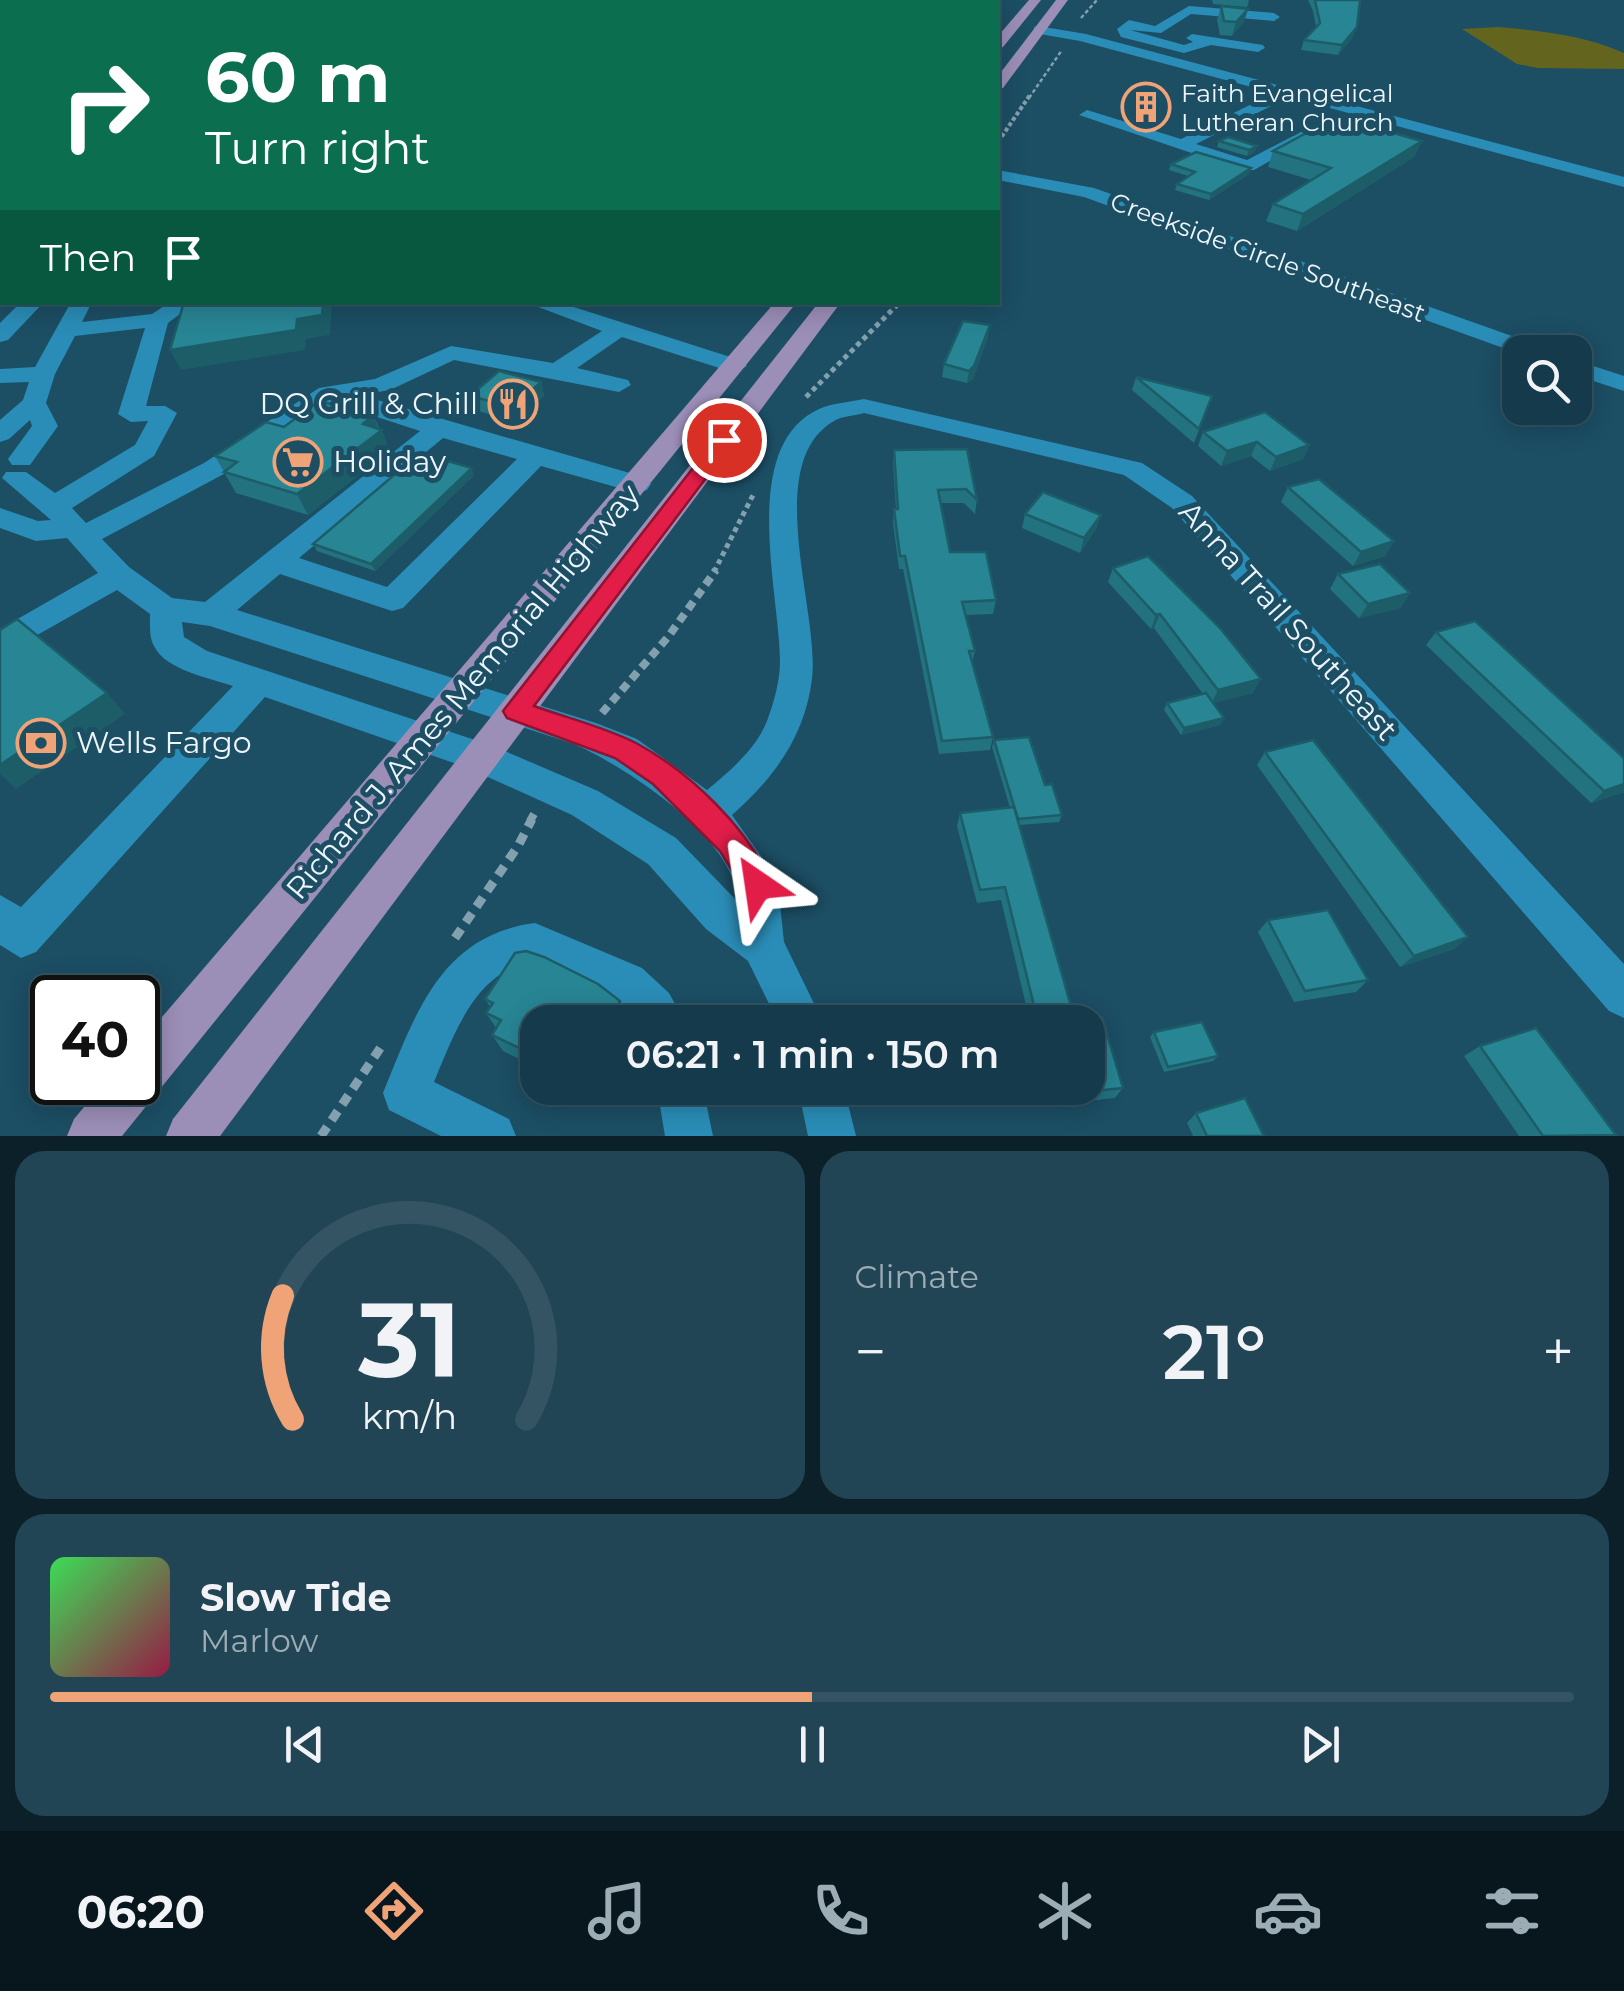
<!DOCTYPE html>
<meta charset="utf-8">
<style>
body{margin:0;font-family:Montserrat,sans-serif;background:#224555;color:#f1f3f6;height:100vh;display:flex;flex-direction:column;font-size:38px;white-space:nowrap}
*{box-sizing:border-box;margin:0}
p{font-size:32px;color:#9dadb5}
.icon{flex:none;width:55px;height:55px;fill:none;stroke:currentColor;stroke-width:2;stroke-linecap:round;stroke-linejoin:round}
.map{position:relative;height:1136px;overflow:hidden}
.side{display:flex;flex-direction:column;gap:15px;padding:15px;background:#0c2029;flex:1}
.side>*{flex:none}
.hud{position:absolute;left:0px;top:0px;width:1000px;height:305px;box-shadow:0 5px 25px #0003,0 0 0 2px #345463;background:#0b6e4f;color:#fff;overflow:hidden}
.controls{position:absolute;left:1502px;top:335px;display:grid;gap:20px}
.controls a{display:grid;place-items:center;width:90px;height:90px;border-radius:20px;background:#153a4b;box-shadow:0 5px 25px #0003,0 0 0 2px #345463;font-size:50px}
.speed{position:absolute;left:30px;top:975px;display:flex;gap:20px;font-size:50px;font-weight:700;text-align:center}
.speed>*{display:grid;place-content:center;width:130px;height:130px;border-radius:50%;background:#153a4b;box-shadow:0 5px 25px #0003,0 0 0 2px #345463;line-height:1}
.speed .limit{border:5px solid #111;border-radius:15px;background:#fff;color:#111}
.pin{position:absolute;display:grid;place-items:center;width:85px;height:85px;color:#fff;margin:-42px;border:5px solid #fff;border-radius:50%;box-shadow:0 2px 10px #0007}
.me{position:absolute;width:110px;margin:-55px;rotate:328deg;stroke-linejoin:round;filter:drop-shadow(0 0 8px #0008)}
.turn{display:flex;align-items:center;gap:35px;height:210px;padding:0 40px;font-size:45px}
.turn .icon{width:130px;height:130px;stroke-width:2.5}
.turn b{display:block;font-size:70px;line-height:85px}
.then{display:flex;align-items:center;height:95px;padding:0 40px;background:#0003;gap:20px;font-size:38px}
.big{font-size:75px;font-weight:600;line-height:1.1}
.side .tile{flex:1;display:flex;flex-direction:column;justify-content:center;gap:15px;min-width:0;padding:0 35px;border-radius:30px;background:#224555}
.side .dial{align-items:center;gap:0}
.dial svg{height:260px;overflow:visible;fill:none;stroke:#345463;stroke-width:7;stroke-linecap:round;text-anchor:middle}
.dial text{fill:#f1f3f6;stroke:none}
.song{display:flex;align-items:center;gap:30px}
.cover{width:120px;height:120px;border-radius:15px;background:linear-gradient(135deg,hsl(130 70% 55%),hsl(340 70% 35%))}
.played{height:10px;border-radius:5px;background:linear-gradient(90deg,#efa376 50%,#345463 50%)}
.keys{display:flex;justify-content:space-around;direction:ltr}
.heat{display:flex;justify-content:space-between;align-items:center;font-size:55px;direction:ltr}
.side .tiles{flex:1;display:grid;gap:15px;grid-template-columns:1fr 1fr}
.tile:last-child{grid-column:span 2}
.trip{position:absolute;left:520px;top:1005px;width:585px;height:100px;border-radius:30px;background:#153a4b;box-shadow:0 5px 25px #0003,0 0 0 2px #345463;font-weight:600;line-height:100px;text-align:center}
.menu{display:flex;height:160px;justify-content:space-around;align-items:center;background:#08171e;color:#9dadb5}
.menu .icon{width:70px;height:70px}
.menu .on{color:#efa376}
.menu b{font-size:45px;color:#f1f3f6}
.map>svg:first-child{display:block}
.green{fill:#63651f}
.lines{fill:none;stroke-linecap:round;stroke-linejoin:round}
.path-far4{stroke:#83a0ae;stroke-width:2.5;stroke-dasharray:4 2.5;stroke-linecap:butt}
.path-far3{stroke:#83a0ae;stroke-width:4;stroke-dasharray:4 2.5;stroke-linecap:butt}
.path-far2{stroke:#83a0ae;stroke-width:5;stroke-dasharray:5 4;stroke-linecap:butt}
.path-far1{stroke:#83a0ae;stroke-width:8;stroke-dasharray:9 6;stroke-linecap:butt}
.path{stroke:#83a0ae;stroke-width:9;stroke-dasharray:11 8;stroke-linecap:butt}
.minor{fill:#2a8db7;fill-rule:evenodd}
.major{fill:#9b8eb7;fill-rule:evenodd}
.wall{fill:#22727f}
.shaded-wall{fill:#1c5d68}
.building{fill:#288594;stroke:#1c5d68;stroke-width:2.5}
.route{fill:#e11d48;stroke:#92132f;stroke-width:2.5}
.labels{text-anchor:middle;stroke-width:10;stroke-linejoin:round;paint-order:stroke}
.far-poi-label{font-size:25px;fill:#edf5fa;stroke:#1c4e64;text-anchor:start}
.far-street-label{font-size:25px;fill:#edf5fa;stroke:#1c4e64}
.poi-label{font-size:30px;fill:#edf5fa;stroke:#1c4e64;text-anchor:start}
.street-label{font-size:30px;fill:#edf5fa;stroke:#1c4e64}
</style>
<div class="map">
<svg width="1624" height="1136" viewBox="0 0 1624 1136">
<rect width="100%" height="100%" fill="#1c4e64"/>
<path class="green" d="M1499,27C1542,31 1584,35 1624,53V69L1538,68L1517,64L1462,29Z"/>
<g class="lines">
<g class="path-far4">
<polyline points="1081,18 1097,0"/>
<polyline points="1029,98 1062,50"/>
</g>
<polyline class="path-far3" points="998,142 1030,95"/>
<g class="path-far2">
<polyline points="806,397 900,302"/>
<polyline points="714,572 753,495"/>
</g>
<g class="path-far1">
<polyline points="602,713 668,637 716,570"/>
<polyline points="530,821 534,814"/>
</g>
<g class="path">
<polyline points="455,938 518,846 532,819"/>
<polyline points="321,1136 383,1044"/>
</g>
<g class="minor">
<polygon points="313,0 336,0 338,2 315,2"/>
<polygon points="1189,6 1274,13 1280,17 1274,21 1191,14 1161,33 1130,30 1184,45 1193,42 1186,38 1192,34 1263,45 1265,48 1258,52 1211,45 1184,53 1121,37 1117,29 1129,20 1155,26"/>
<polygon points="1038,26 1086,34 1624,177 1624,187 1289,97 1196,144 1247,160 1301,132 1315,135 1254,170 1242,170 1079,115 1087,110 1181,139 1274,93 1080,41 1034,33 1034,27"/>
<polygon points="998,170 1094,188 1543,347 1547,352 1520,354 1084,197 998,180"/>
<polygon points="2,231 2,243 0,244 0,232"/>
<rect x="0" y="266" width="2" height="12"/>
<polygon points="21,302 44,302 8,340 0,342 0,323"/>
<path d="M71,302H92L82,322L152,314L170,302H196L168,323L146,406H165L177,413L154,456L72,508L86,523L204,463L319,388L375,379L451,346L553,363L602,331L525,302H558L743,361L747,366L735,373L622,337L577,368L628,380L631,385L619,392L454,360L390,390L360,395L647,478L651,484L647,490L637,493L541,466L403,608L392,611L280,574L237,610L596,723L637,739L707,790C730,771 756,749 767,721C774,702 780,681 780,661C780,594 738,446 819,409C832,403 850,402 864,399L1142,463L1192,496L1624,964V1018L1609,1011L1172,508L1124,475L864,413C855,416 842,416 834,421C761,463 820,613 812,679C805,736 774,778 732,815L772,872L778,885L784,942L823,1022H778L748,961L706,929L648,864L572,815L468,768L265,697L36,952L21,958L0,945V895L21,907L233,686C210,678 165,670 154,646C149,637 150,624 150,614L117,590L0,656V629L98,573L67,538L36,541L0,528V508L38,521L51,520L2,478L6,472H26L55,493L135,445L148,421L131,422L118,414L145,328L75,336L55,374L46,403L58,426L30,465H12L8,459L32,426L30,420L9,439L0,442V420L23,400L29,382L0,383V369L35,367ZM331,402L420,431L205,602L172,598L129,567L102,539L222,475ZM443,438L517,459L387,587L299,558ZM182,622L210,626L574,744C628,768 735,838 739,903L676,838L598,791L493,746L207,651L184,637Z"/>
<polygon points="1575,360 1624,376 1624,391 1575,375"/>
<path d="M535,923L642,968L669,993L685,1022H636C618,1001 597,991 572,980C561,975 548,966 535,965C478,963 452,1039 434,1082L509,1119L516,1136H441L389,1110L383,1093C415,1015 440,935 535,923Z"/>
<polygon points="657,1088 703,1088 713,1136 665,1136"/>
<polygon points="798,1088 844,1088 856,1136 808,1136"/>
</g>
<g class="major">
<polygon points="752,0 801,0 803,2 754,2"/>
<polygon points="1029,0 1041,0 1003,47 998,48 998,36"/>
<polygon points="1056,0 1068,0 1003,88 998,89 998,76"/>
<polygon points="775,302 797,302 122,1136 67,1136 74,1119 105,1082 138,1082 138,1045"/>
<polygon points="819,302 841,302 220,1136 166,1136 173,1119"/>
</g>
</g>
<g class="wall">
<polygon points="1212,0 1248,0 1249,1 1247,7 1213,4"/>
<polygon points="1308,0 1360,0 1353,37 1338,55 1301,50 1304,40 1316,27 1313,11"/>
<polygon points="1221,6 1244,22 1232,36 1220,35 1217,20"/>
<polygon points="1219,141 1255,152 1247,156 1217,147"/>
<polygon points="1422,141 1414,157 1297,231 1266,221 1273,204 1311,180 1268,167 1273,151"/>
<polygon points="1171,164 1251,168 1249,174 1209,200 1175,190 1177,184 1188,176 1169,170"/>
<polygon points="988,337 973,379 967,383 942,377 944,364"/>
<polygon points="1136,377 1212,396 1194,443 1132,390"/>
<polygon points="541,382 544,396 517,421 474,410 470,396"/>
<polygon points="373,415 390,450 308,515 236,493 215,456 284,427"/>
<polygon points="1203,432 1309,445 1303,459 1270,471 1251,456 1221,466 1198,446"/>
<polygon points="967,449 977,500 975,514 964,503 940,503 950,552 996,600 993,614 966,615 975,651 972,663 993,737 990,750 939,754 903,569 899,569 893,523 894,509 896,509 893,463 894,450"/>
<polygon points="474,475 375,571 317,551 313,544"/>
<polygon points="1288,487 1394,541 1385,556 1353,566 1281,502"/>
<polygon points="1025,514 1101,515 1096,529 1080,553 1022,528"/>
<polygon points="1113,568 1253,693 1213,703 1224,718 1220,725 1181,735 1164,710 1167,703 1203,694 1154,628 1151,629 1108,582"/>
<polygon points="1338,574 1401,608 1359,618 1330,589"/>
<polygon points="1436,632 1624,758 1624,792 1591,803 1426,645"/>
<polygon points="1029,737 1045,785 1052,784 1062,815 1059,822 1019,825 1075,1020 1102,1017 1123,1088 1115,1098 1049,1105 1045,1088 1088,1088 1088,1022 1030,1022 1001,900 977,903 957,826 960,813 1010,808 992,747 994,740"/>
<polygon points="1265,752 1468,937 1454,949 1400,967 1257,765"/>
<polygon points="1268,920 1368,980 1356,992 1294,1002 1258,932"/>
<polygon points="485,999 620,1001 627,1017 538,1022 538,1068 503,1051 492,1035 496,1028 486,1013 490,1007"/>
<polygon points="1154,1032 1218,1056 1213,1061 1164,1072 1150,1037"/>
<polygon points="1480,1046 1613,1136 1519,1136 1464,1056"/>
<polygon points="1196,1113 1264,1136 1193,1136 1187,1123"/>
</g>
<g class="shaded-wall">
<polygon points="1248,9 1244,22 1232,36 1236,22"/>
<polygon points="1357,27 1353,37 1338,55 1342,45"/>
<polygon points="1422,141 1414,157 1297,231 1303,214"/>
<polygon points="1257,146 1255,152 1247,156 1249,150"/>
<polygon points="1251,168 1249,174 1209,200 1211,194"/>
<polygon points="323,302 332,302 330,335 306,339 305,350 181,370 170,350 297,319"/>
<polygon points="990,325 988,337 973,379 967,383 969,371"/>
<polygon points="541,382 544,396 517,421 513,407"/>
<polygon points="373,415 379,431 382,430 390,450 308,515 297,494 363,424"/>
<polygon points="1257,442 1251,456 1221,466 1227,451"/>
<polygon points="1309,445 1303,459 1270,471 1276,457"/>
<polygon points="472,468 474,475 375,571 371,564"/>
<polygon points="1101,515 1096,529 1080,553 1084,538"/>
<polygon points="1394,541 1385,556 1353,566 1361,552"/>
<polygon points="1410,593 1401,608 1359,618 1368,604"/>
<polygon points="1160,614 1154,628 1151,629 1156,615"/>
<polygon points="1261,679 1253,693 1211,704 1218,690"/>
<polygon points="107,693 125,714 16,789 0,774 0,765"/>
<polygon points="1224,718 1220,725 1181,735 1184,728"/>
<polygon points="1624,784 1624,792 1591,803 1604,791"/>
<polygon points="1468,937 1454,949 1400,967 1414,956"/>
<polygon points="620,1001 627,1017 624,1022 609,1022"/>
</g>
<g class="building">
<polygon points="212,0 266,0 278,2 215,2"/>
<polygon points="1315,0 1360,0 1357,27 1342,45 1304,40 1320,23"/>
<polygon points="1221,6 1248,9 1236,22 1224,21"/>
<polygon points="1336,117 1422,141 1303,214 1273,204 1331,168 1273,151"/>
<polygon points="1228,137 1257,146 1249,150 1219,141"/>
<polygon points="1196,152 1251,168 1211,194 1177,184 1195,172 1171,164"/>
<polygon points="184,302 323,302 322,315 297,319 296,330 170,350"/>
<polygon points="963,321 990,325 974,366 969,371 944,364"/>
<polygon points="499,371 541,382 513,407 470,396"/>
<polygon points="1136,377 1212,396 1199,429"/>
<polygon points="319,401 373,415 363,424 382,430 297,494 224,472 237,462 215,456 266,422 284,427"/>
<polygon points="1265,412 1309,445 1276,457 1257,442 1227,451 1203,432"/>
<polygon points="967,449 977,500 966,489 938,490 950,552 986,552 996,600 962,602 975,651 969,651 993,737 942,741 905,556 900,556 894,509 898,509 894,450"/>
<polygon points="420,453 472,468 371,564 313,544"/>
<polygon points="1319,479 1394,541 1361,552 1288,487"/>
<polygon points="1043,492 1101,515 1084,538 1025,514"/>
<polygon points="1148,556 1220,628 1261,679 1218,690 1160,614 1156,615 1113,568"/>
<polygon points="1380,564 1410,593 1368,604 1338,574"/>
<polygon points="17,619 107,693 0,765 0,630"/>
<polygon points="1475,621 1624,758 1624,784 1604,791 1436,632"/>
<polygon points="1206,693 1224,718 1184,728 1167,703"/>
<polygon points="1029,737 1045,785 1052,784 1062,815 1018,819 994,740"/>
<polygon points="1313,740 1468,937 1414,956 1265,752"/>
<polygon points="1014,807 1075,1020 1102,1017 1123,1088 1055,1095 1053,1088 1088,1088 1088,1022 1038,1022 1005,887 980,890 960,813"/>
<polygon points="1328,910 1368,980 1305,991 1268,920"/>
<polygon points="526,951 544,957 598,984 620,1001 609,1022 538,1022 538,1057 492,1035 501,1020 486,1013 493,1003 485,999 515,953"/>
<polygon points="1202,1022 1218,1056 1168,1067 1154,1032"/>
<polygon points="1536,1028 1616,1135 1543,1136 1480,1046"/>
<polygon points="1245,1098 1264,1136 1207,1136 1196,1113"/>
</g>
<path class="route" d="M724,435L734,440L731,445L534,706C567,718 605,727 636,743C690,772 748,828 773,885L769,895L758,899L747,895L720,851L653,784L615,758L507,718L503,711L718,436Z"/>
<defs>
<g id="building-ring" transform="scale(2.5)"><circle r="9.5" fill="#1c4e64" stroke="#efa376" stroke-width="1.5"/><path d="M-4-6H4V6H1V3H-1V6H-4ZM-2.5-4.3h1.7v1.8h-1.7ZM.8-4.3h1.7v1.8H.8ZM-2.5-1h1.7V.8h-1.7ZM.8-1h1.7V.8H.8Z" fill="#efa376"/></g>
<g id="restaurant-ring" transform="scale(2.5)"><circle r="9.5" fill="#1c4e64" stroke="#efa376" stroke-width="1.5"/><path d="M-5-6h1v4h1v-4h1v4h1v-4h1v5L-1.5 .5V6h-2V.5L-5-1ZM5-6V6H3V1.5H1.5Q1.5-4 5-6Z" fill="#efa376"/></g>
<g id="supermarket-ring" transform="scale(2.5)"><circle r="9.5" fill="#1c4e64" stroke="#efa376" stroke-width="1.5"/><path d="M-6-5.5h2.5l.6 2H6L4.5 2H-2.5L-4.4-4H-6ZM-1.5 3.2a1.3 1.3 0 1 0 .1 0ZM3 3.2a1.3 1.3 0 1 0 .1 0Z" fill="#efa376"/></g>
<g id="bank-ring" transform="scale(2.5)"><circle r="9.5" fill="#1c4e64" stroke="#efa376" stroke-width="1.5"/><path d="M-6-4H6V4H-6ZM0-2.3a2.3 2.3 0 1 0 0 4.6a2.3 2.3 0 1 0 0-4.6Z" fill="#efa376"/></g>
</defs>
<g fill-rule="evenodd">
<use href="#building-ring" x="1146" y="107"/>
<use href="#restaurant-ring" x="513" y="404"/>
<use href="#supermarket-ring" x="298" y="462"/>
<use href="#bank-ring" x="41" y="743"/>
</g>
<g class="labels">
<g class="far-poi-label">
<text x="1181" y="102">Faith Evangelical<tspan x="1181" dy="29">Lutheran Church</tspan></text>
</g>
<g class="far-street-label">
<text transform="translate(1268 257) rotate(20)" y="9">Creekside Circle Southeast</text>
</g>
<g class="poi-label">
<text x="478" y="414" text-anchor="end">DQ Grill &amp; Chill</text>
<text x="333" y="472">Holiday</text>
<text x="76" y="753">Wells Fargo</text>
</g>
<g class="street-label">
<text transform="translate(1288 621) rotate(48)" y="10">Anna Trail Southeast</text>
<text transform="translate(463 692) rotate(-50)" y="10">Richard J. Ames Memorial Highway</text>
</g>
</g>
</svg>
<div class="controls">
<a><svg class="icon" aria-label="search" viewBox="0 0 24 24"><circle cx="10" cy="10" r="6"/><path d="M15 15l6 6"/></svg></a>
</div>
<div class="speed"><div class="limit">40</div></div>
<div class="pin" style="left:724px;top:440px;background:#d93025"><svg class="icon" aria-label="arrive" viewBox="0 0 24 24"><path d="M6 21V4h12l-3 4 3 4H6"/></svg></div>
<svg class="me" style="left:758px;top:885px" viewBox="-20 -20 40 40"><path d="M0-17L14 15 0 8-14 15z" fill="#e11d48" stroke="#fff" stroke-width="4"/></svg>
<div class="trip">06:21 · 1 min · 150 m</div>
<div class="hud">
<div class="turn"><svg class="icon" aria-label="right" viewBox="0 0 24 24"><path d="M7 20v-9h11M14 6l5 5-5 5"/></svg><div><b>60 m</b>Turn right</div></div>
<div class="then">Then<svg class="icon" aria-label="arrive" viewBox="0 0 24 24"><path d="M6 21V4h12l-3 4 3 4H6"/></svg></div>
</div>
</div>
<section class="side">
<div class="tiles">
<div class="tile dial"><svg viewBox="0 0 100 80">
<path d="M14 69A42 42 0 1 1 86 69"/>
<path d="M14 69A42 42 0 0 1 11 31" stroke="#efa376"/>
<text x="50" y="56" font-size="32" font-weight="700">31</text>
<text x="50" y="72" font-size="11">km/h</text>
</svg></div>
<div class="tile"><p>Climate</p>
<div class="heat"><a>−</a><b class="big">21°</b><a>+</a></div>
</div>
<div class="tile">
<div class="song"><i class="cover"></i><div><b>Slow Tide</b><p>Marlow</p></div></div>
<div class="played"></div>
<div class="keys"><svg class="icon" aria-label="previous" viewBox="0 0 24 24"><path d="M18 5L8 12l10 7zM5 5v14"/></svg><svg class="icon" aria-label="pause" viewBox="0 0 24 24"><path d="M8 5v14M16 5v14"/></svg><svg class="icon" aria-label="next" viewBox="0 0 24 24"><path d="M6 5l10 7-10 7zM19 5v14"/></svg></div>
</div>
</div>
</section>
<nav class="menu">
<b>06:20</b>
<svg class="icon on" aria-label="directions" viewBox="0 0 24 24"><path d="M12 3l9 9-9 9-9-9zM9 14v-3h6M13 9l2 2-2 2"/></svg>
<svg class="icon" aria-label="music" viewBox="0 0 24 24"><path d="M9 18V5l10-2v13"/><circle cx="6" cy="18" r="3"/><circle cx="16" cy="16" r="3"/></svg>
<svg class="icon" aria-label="phone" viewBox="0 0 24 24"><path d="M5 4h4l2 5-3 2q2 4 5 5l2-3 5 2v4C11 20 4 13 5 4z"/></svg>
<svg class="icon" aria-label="climate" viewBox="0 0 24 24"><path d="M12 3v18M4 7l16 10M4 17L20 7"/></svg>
<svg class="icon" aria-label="car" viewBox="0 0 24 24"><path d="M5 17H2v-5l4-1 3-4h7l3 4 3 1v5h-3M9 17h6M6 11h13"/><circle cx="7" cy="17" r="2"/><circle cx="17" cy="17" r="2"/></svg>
<svg class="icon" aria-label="filters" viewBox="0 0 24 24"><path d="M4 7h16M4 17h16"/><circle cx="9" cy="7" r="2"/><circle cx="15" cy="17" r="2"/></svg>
</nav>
